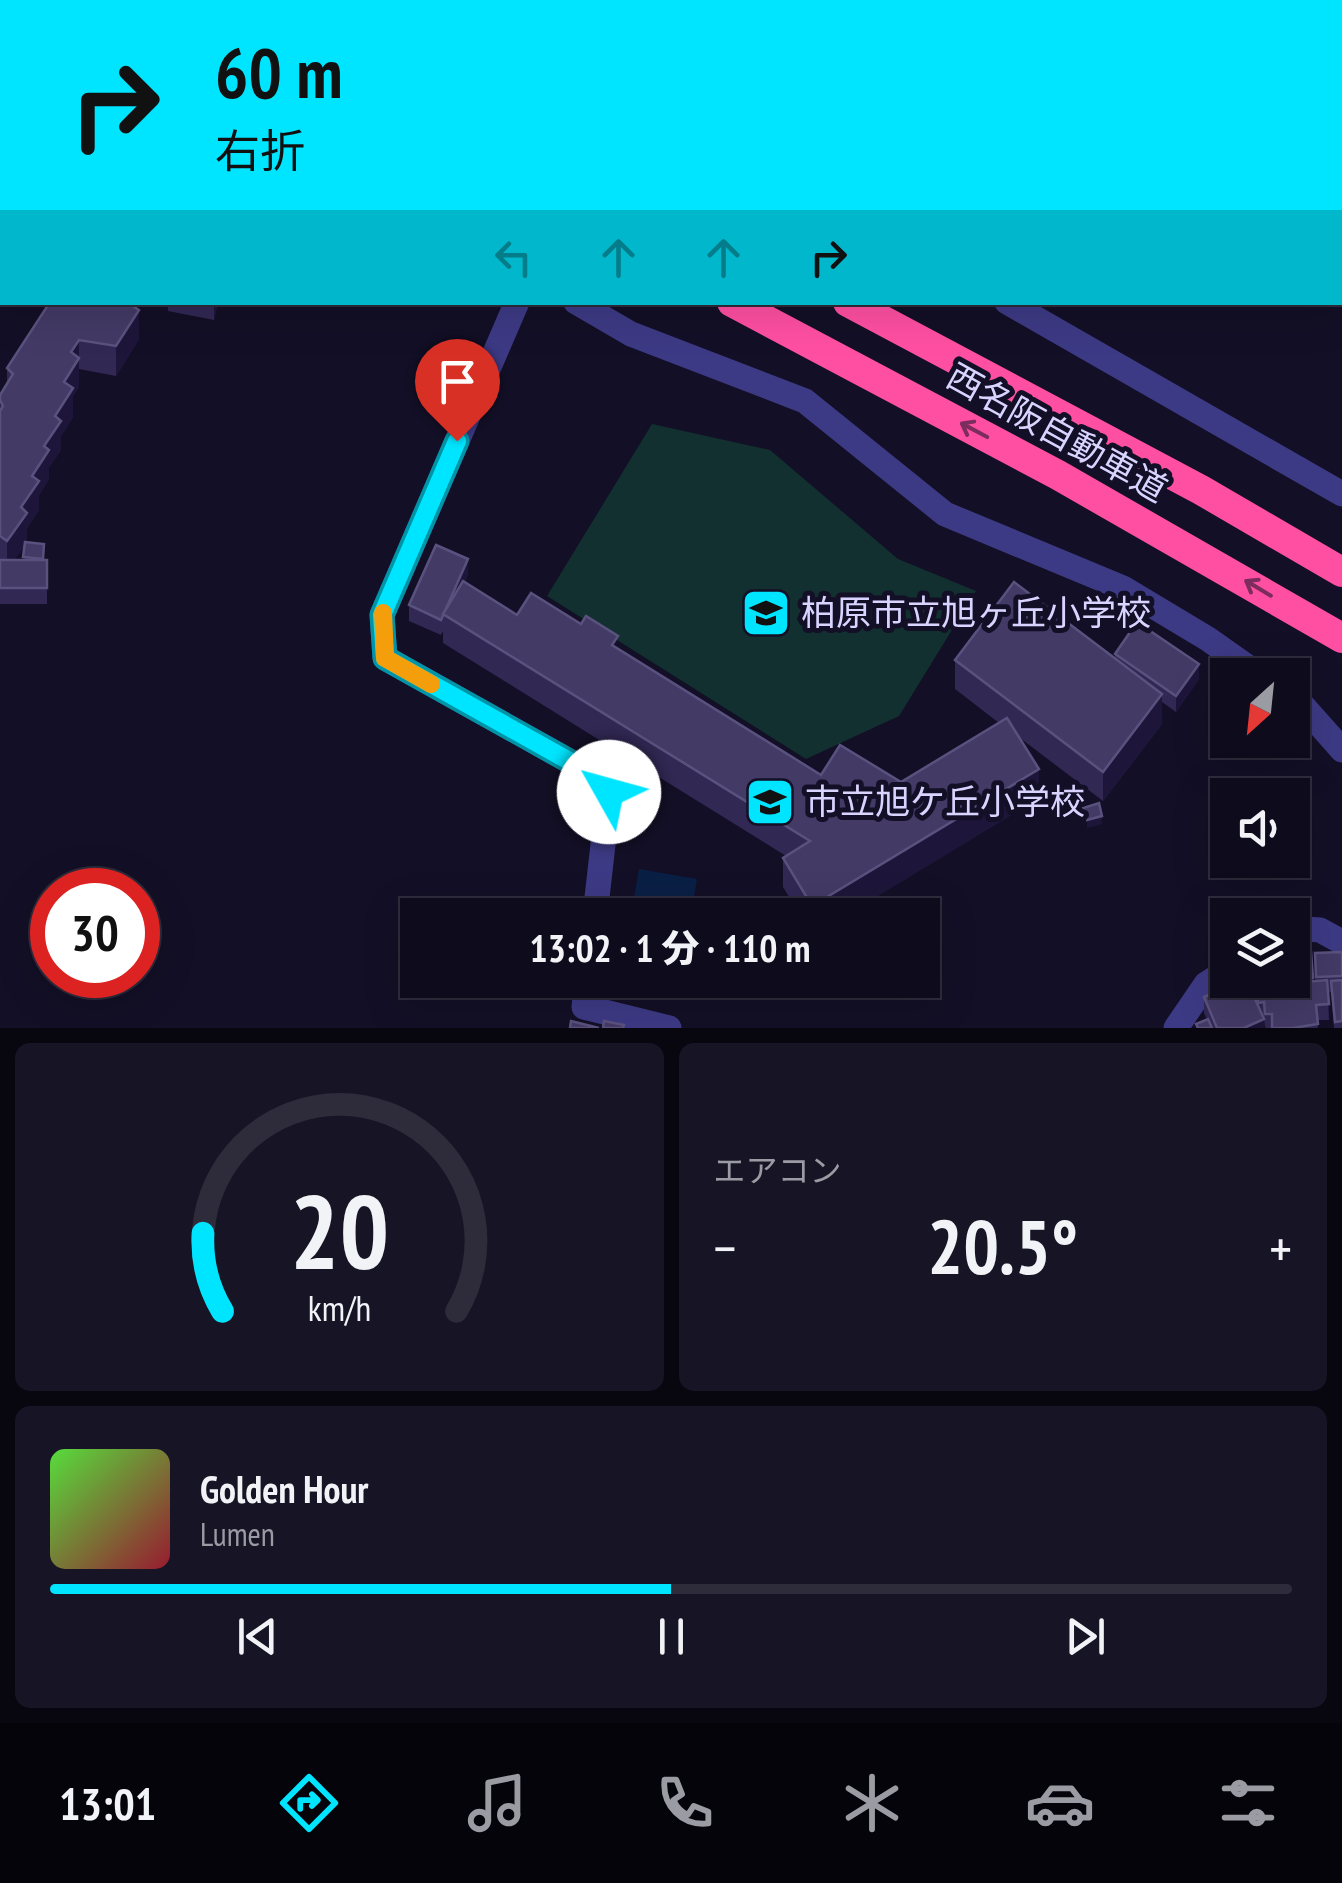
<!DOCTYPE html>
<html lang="ja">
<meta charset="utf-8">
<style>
body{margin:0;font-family:"PT Sans Narrow","Noto Sans JP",sans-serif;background:#171425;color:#f1f3f6;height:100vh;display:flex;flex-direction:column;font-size:38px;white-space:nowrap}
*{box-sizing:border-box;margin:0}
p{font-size:32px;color:#9b9ba3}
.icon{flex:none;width:55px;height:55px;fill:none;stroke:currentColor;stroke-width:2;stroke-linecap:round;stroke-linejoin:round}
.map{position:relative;height:1028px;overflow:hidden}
.details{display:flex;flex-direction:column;gap:15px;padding:15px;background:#08060f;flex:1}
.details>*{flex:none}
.top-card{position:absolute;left:0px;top:0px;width:1342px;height:305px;box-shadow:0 10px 40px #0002,0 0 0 2px #2e2b3b;background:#00e5ff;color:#111;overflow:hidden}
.needle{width:65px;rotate:207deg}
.controls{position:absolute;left:1210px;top:658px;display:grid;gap:20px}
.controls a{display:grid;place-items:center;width:100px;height:100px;border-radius:0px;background:#0e0b1c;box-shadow:0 10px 40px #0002,0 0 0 2px #2e2b3b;font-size:50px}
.speed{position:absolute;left:30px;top:868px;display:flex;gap:20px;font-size:50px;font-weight:700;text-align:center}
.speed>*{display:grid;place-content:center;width:130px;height:130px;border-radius:50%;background:#0e0b1c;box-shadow:0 10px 40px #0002,0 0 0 2px #2e2b3b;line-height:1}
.speed .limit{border:15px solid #d22;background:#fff;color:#111}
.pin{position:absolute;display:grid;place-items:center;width:85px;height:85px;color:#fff;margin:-102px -42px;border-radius:50% 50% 50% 0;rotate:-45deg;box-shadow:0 0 10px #0007}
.pin .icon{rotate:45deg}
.me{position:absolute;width:110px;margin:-55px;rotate:308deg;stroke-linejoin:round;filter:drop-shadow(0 0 8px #0008)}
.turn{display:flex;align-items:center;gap:35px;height:210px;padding:0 50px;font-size:45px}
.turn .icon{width:130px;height:130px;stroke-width:2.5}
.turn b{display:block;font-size:70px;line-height:85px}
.lanes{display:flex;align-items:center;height:95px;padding:0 50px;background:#0003;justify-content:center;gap:50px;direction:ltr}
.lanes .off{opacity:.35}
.big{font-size:75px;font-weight:800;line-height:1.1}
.details .tile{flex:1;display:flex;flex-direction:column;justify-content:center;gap:15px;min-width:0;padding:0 35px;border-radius:15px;background:#171425}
.details .dial{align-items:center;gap:0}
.dial svg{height:260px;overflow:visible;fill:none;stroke:#2e2b3b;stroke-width:7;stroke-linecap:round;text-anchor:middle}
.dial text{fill:#f1f3f6;stroke:none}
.song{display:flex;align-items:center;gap:30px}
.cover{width:120px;height:120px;border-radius:15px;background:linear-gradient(135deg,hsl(110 70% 55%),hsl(350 70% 35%))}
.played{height:10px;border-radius:5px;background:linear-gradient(90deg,#00e5ff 50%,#2e2b3b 50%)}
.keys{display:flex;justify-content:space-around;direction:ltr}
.heat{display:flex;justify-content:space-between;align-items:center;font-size:55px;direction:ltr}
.details .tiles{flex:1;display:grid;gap:15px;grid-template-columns:1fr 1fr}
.tile:last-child{grid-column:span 2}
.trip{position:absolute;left:400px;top:898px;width:540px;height:100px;border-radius:0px;background:#0e0b1c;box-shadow:0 10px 40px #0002,0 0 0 2px #2e2b3b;font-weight:800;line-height:100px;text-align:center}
.tab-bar{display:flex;height:160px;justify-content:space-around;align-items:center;background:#06040b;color:#9b9ba3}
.tab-bar .icon{width:70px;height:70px}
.tab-bar .selected{color:#00e5ff}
.tab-bar b{font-size:45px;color:#f1f3f6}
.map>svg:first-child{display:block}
.green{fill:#12302f}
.water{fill:#0a1f44}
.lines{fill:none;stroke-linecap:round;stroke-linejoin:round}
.minor{stroke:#3d3a85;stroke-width:25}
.highway{stroke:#ff4fa3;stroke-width:30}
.wall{fill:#312854;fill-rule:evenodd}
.shaded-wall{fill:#1d163a}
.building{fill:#433a66;stroke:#5a527e;stroke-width:2.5}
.oneway{stroke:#7d2c5e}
.route-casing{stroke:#0095a6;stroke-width:25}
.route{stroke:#00e5ff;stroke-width:18}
.slow{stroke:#f59e0b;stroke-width:18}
.labels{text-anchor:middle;stroke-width:10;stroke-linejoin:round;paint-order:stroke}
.street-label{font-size:35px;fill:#d9d4ff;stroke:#130f26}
.poi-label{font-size:35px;fill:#d9d4ff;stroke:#130f26;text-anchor:start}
</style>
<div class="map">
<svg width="1342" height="1028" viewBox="0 0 1342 1028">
<rect width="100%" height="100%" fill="#130f26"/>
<polygon class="green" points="652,424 770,450 898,559 976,591 899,716 806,759 547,596"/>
<polygon class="water" points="639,869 697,879 691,915 631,915"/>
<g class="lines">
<g class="minor">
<polyline points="499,0 503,2"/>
<polyline points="1044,2 1044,0"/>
<polyline points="0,47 2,50"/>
<polyline points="517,302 382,615 385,658 596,776 609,792 595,915"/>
<polyline points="576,302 631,334 805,401 945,514 1123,588 1208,639 1259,675"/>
<polyline points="1007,302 1342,494"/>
<polyline points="1292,699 1304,707 1342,750"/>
<polyline points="1292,928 1320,930 1342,942"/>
<polyline points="587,980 584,1007 669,1028"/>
<polyline points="1176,1028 1206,984 1228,970"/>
</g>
<g class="highway">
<polyline points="104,0 109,2"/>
<polyline points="240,0 246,2"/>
<polyline points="732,302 1058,475 1342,638"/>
<polyline points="848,302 1201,490 1342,572"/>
</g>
</g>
<g class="wall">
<path d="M50,302L139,339L116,376L79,369V387L73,396V417L61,436V450L49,467V479L39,495V510L27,528V542L43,560H47V604H0V395L7,383V368ZM24,546L23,560H14Z"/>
<polygon points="168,302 218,302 214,320 168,311"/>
<polygon points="468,574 465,582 517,615 618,649 821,775 901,782 999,723 955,689 955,660 1115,659 1115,654 1199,679 1176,712 1162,702 1162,724 1103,801 1020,738 1039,798 846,915 800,915 783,887 783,858 786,856 443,643 443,631 441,635 409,621 409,605"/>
<polygon points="1310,939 1313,981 1315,981 1315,953 1342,952 1342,1028 1334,1028 1331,992 1328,993 1329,1020 1317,1020 1318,1028 1265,1028 1264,1018 1264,1028 1196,1028 1196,1024 1207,1020 1204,1013 1204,997 1236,994 1253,995 1252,984 1246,984 1246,980 1280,980 1280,984 1284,984 1283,980 1292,980"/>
</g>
<g class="shaded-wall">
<polygon points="2,123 2,145 0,154 0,131"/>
<polygon points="214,302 218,302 214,320"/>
<polygon points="139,310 139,339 116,376 116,346"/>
<polygon points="79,340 79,387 73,396 73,417 61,436 61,450 49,467 49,479 39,495 39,510 27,528 27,542 7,570 7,541 55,416 71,352"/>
<polygon points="468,559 468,574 449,618 443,614"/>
<polygon points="1199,664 1199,679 1176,712 1176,696"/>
<polygon points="1162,694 1162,724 1103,801 1103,772"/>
<polygon points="1039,769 1039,798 846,915 812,915 812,906"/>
<polygon points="1102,816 1102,824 1087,828 1087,820"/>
<polygon points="1264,1019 1264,1028 1244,1028"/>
</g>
<g class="building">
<polygon points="0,82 2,83 2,123 0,131"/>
<polygon points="2,170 2,185 0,186 0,171"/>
<polygon points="50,302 127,302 139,310 116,346 79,340 71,352 79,358 64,382 73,388 55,416 61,421 44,446 49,450 32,476 39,481 21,507 27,513 7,541 0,536 0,411 3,406 0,400 0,395 13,374 7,368"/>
<polygon points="25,542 44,544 43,559 23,557"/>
<polygon points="436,545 468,559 441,620 409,605"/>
<rect x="0" y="560" width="47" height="28"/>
<polygon points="463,581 517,615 531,593 581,624 586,616 618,636 612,645 821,775 840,745 901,782 1007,718 1039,769 812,906 783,858 810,841 443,614"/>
<polygon points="1014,582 1162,694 1103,772 955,660"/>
<polygon points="1137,622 1199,664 1176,696 1115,654"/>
<polygon points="1099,803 1102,816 1087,820 1083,808"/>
<polygon points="1310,939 1313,978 1292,979 1292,940"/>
<polygon points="1342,952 1342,976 1316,977 1315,953"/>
<polygon points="1252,980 1280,980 1280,984 1257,986 1257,989 1253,990"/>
<polygon points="1327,980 1329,1004 1316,1005 1318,1024 1293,1028 1272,1028 1272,1014 1265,1014 1264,1002 1258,1003 1257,986"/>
<polygon points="1342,980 1342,1021 1335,1022 1331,981"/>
<polygon points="1232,985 1236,994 1250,988 1264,1019 1244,1028 1217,1028 1204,997"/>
<polygon points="1208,1019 1212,1028 1198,1028 1196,1024"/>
<polygon points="571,1021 599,1028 570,1028"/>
<polygon points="604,1021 624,1025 623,1028 603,1028"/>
</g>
<defs><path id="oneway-shaft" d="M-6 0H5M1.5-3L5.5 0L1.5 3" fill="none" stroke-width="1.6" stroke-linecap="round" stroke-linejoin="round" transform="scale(2.5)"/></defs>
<g class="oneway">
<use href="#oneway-shaft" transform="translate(974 430) rotate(-152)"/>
<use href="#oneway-shaft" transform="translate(1258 588) rotate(-149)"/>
</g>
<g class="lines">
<g class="route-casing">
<polyline id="route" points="457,441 382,615 385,658 596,776 609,792"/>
</g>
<use href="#route" class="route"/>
<polyline class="slow" points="383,613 385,658 431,684"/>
</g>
<defs>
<g id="school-square" transform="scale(2.5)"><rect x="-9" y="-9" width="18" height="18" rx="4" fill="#00e5ff" stroke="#130f26"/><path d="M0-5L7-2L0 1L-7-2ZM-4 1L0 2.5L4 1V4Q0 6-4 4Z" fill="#111"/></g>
</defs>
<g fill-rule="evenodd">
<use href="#school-square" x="766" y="613"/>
<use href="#school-square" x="770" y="802"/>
</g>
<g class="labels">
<g class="street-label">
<text transform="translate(1057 433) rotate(29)" y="12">西名阪自動車道</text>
</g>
<g class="poi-label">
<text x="801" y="625">柏原市立旭ヶ丘小学校</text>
<text x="805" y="814">市立旭ケ丘小学校</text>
</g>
</g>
</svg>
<div class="controls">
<a><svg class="needle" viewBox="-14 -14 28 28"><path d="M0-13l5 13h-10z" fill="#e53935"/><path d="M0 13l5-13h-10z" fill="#9b9ba3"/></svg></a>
<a><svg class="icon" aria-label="sound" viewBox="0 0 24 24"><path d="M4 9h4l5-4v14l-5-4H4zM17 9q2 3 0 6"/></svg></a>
<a><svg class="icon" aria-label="layers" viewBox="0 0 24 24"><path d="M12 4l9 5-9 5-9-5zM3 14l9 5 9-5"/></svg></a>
</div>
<div class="speed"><div class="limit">30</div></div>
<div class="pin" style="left:457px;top:441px;background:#d93025"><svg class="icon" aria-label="arrive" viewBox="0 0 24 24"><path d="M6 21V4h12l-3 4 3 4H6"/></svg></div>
<svg class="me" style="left:609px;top:792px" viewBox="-20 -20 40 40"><circle r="19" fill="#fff"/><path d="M0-13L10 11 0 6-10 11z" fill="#00e5ff"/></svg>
<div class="trip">13:02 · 1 分 · 110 m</div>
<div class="top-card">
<div class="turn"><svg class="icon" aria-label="right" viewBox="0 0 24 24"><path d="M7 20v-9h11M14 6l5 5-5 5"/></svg><div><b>60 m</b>右折</div></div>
<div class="lanes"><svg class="icon off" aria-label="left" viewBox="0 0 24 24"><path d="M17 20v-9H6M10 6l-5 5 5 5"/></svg><svg class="icon off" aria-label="ahead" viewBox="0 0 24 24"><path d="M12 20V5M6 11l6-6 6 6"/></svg><svg class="icon off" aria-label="ahead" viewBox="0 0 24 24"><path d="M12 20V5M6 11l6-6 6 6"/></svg><svg class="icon" aria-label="right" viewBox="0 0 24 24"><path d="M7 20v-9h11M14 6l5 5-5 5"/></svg></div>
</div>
</div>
<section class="details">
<div class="tiles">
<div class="tile dial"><svg viewBox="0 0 100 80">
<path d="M14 69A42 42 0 1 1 86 69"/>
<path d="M14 69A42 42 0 0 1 8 45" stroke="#00e5ff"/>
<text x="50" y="56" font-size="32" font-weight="700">20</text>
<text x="50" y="72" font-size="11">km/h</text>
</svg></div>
<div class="tile"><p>エアコン</p>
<div class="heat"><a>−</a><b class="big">20.5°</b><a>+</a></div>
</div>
<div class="tile">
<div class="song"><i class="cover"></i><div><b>Golden Hour</b><p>Lumen</p></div></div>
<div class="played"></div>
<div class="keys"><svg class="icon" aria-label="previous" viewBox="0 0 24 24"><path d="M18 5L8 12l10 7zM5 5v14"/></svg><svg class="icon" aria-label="pause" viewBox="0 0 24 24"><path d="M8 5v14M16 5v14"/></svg><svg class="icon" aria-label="next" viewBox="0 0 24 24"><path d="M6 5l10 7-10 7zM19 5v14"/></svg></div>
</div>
</div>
</section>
<nav class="tab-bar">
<b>13:01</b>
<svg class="icon selected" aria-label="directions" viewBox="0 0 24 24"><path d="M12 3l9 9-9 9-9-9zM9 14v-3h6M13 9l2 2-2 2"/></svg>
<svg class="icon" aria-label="music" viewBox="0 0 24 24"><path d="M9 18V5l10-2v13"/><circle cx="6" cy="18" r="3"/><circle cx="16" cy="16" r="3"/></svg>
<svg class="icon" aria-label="phone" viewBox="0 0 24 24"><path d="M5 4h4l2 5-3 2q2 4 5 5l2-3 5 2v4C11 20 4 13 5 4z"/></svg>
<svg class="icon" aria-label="climate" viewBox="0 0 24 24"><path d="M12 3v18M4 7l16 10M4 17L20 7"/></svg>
<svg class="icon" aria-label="car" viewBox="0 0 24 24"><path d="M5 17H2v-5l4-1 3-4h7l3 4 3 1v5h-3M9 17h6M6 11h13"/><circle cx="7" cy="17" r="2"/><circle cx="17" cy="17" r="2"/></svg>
<svg class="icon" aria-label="filters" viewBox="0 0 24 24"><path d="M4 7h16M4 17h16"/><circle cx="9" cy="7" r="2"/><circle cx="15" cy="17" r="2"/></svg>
</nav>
